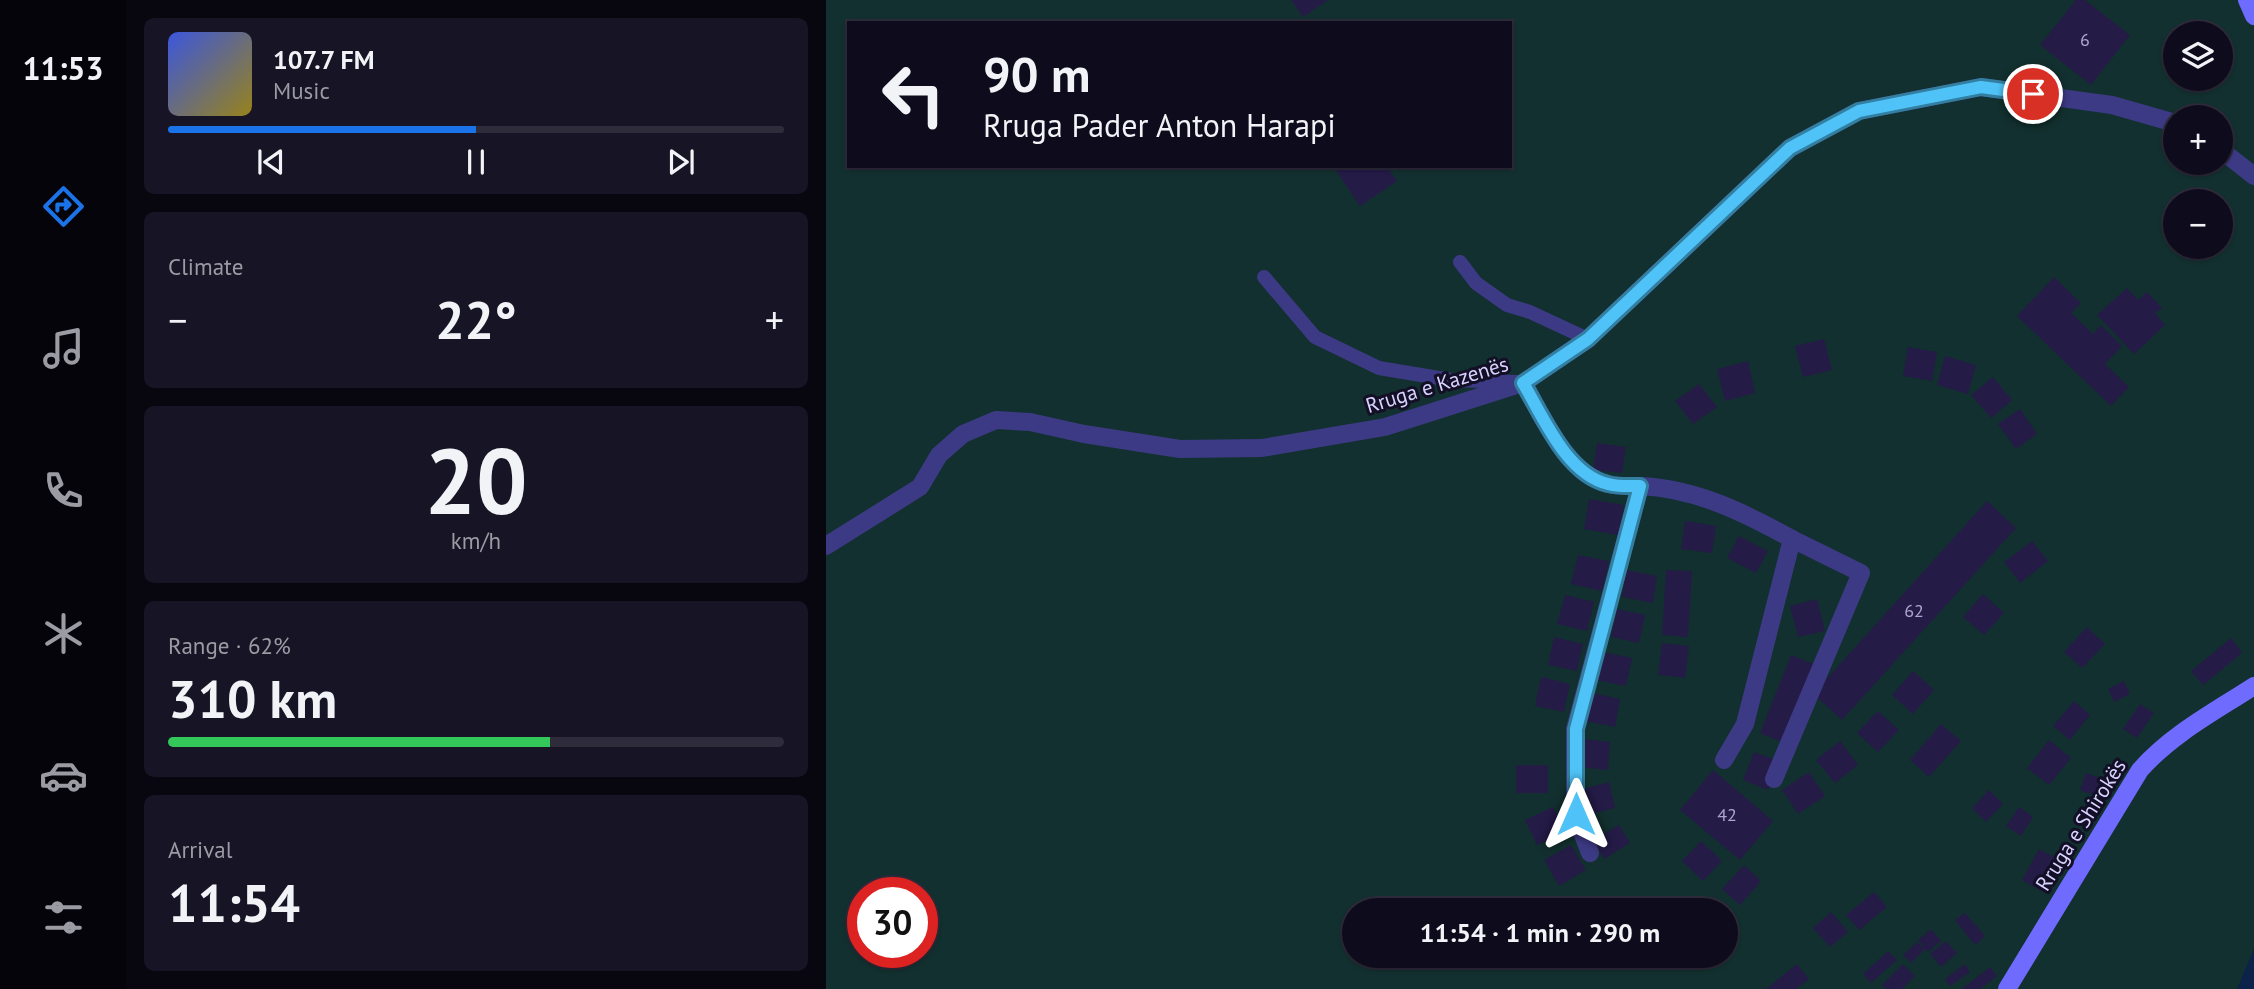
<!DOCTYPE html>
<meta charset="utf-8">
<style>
body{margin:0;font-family:"PT Sans",sans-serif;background:#171425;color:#f1f3f6;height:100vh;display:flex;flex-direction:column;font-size:26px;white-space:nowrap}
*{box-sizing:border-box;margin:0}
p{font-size:23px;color:#9b9ba3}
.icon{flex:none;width:38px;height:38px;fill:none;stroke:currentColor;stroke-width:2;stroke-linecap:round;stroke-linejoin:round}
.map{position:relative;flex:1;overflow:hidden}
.sheet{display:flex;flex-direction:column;gap:18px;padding:18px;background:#08060f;width:700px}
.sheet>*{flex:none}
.top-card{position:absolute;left:21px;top:21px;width:665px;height:147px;border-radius:0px;box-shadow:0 2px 5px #0004,0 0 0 2px #2e2b3b;background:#0e0b1c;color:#f1f3f6;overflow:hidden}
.controls{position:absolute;left:1337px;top:21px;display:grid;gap:14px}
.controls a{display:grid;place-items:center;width:70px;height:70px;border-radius:50%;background:#0e0b1c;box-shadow:0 2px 5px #0004,0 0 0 2px #2e2b3b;font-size:35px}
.speed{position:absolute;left:21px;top:877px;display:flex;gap:14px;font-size:35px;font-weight:700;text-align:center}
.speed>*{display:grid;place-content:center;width:91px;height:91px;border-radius:50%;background:#0e0b1c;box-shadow:0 2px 5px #0004,0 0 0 2px #2e2b3b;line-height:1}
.speed .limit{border:10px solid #d22;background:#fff;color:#111}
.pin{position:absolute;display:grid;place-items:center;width:60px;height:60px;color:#fff;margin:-30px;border:4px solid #fff;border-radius:50%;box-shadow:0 2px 7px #0007}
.me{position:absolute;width:77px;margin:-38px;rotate:0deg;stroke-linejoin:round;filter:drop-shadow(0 0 5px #0008)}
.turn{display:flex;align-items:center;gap:24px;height:147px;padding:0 21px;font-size:32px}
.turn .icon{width:91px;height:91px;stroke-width:2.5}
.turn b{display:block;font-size:49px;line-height:60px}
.big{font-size:52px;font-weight:600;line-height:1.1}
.sheet .widget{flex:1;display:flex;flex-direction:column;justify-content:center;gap:10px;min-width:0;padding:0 24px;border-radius:10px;background:#171425}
.sheet .dial{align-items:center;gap:0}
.dial b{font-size:91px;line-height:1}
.song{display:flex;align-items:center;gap:21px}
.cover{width:84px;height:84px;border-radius:10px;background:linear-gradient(135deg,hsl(230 70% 55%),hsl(50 70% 35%))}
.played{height:7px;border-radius:4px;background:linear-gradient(90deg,#1a73e8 50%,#2e2b3b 50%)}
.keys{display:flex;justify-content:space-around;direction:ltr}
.heat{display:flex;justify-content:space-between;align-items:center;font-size:38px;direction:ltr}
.charge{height:10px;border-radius:5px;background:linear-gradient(90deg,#34c759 62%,#2e2b3b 0)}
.trip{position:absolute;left:516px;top:898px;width:396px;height:70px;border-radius:35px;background:#0e0b1c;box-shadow:0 2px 5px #0004,0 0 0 2px #2e2b3b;font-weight:600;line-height:70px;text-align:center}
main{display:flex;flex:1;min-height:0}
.dock{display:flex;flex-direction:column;width:126px;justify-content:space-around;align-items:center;background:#06040b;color:#9b9ba3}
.dock .icon{width:49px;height:49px}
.dock .selected{color:#1a73e8}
.dock b{font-size:32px;color:#f1f3f6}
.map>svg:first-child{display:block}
.green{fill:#12302f;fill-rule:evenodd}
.water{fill:#0c2248}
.building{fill:#241b47}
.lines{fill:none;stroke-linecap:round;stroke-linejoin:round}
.service{stroke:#3d3a85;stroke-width:14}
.minor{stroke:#3d3a85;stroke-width:18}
.secondary{stroke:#6f6bff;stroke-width:18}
.route-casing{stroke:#337fa1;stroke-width:18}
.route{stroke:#4fc3f7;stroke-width:12}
.labels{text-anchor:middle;stroke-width:6;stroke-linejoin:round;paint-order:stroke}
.number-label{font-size:18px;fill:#aca6d1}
.street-label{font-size:21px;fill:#d9d4ff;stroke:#130f26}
</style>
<main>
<nav class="dock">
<b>11:53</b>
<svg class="icon selected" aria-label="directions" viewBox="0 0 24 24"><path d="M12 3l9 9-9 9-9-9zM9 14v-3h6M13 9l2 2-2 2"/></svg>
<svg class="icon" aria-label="music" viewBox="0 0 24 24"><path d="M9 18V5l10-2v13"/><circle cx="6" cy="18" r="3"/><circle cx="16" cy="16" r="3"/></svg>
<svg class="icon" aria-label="phone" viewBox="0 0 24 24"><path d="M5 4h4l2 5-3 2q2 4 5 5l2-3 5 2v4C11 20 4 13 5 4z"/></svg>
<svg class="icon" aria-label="climate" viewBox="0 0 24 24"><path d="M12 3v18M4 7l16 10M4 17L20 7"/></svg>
<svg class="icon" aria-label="car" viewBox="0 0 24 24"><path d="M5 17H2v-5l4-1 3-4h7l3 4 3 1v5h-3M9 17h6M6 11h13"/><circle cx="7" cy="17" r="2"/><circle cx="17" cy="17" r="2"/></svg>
<svg class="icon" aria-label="filters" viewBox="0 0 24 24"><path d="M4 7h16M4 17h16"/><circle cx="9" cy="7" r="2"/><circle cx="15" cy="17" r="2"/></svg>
</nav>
<section class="sheet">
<div class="widget">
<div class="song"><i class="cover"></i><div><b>107.7 FM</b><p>Music</p></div></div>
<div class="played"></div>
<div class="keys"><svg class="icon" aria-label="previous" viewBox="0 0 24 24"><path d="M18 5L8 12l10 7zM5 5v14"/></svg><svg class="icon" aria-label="pause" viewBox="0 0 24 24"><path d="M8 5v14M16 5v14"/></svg><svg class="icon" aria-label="next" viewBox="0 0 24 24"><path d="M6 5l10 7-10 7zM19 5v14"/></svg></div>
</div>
<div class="widget"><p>Climate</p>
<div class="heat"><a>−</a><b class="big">22°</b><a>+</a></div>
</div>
<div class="widget dial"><b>20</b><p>km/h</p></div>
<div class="widget"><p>Range · 62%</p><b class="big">310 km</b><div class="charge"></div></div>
<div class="widget"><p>Arrival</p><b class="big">11:54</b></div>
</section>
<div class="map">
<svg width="1428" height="989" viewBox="0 0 1428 989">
<rect width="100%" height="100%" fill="#130f26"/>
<path class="green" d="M0,0H1428V989H0ZM23,23H684V166H23ZM1349,33H1395V79H1349ZM1349,117H1395V163H1349ZM1349,201H1395V247H1349ZM37,892H96V952H37ZM528,910H900V956H528Z"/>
<polygon class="water" points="1428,949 1428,989 1411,989"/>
<g class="building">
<polygon points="465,0 502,0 477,17"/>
<polygon points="1250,0 1259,0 1304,35 1265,85 1214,45"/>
<polygon points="507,166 561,166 571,181 534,206"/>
<polygon points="1228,277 1255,303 1245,313 1267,334 1275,325 1296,346 1279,364 1303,387 1285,406 1191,316"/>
<polygon points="1301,288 1312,300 1321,292 1336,308 1329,313 1339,325 1308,354 1271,315"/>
<polygon points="998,339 1006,370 977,377 969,346"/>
<polygon points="1082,347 1111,352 1106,381 1077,376"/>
<polygon points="1119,356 1150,365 1142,394 1111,385"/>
<polygon points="922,361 929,393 899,401 891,369"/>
<polygon points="1167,377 1186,400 1165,418 1145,395"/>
<polygon points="873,384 891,407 867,424 849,401"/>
<polygon points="1194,409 1211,434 1190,449 1172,424"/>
<polygon points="771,443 800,447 796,473 767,470"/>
<polygon points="763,499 798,505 792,535 758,529"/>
<polygon points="1161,501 1190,528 1016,720 987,694"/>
<polygon points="859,521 890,526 886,553 855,549"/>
<polygon points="913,536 942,551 930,573 901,558"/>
<polygon points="1206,541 1222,561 1194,583 1178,562"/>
<polygon points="752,555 783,561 776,591 745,584"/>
<polygon points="800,570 831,576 827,603 796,597"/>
<polygon points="840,570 866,571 862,637 836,635"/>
<polygon points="1157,594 1178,613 1158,635 1137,617"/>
<polygon points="739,595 768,602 761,631 731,624"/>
<polygon points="991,599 999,631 972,637 964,606"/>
<polygon points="791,609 819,615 813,643 785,637"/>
<polygon points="1261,627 1279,644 1256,668 1238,652"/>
<polygon points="728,637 757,644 751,671 722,665"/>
<polygon points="1405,638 1416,653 1377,685 1365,671"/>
<polygon points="836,643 863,646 859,678 832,675"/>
<polygon points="775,652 806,658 800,686 770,680"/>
<polygon points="965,655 992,666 961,744 934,733"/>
<polygon points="1087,671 1108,690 1087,714 1066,695"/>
<polygon points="715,677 744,684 738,712 709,706"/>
<polygon points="1298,681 1304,694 1288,702 1282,689"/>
<polygon points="765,693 794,699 789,727 759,721"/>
<polygon points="1248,701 1264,715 1244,740 1227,726"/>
<polygon points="1314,704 1328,713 1311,738 1297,729"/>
<polygon points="1052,711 1073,730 1052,752 1031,733"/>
<polygon points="1115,724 1135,741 1103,777 1084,760"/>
<polygon points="756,739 784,742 782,770 753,767"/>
<polygon points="1223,740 1245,758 1223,785 1201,768"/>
<polygon points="1014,741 1032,765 1009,783 990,760"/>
<polygon points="928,752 953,761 942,790 917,780"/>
<rect x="690" y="765" width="32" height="28"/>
<polygon points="887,770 947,821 914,860 854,810"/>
<polygon points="983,772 999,796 972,814 956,790"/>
<polygon points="1260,773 1282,781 1276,798 1254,790"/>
<polygon points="783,782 789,808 760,815 753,790"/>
<polygon points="1163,790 1177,804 1160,822 1146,808"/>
<polygon points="727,807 739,833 711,845 699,820"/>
<polygon points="1193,807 1207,817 1195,836 1180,826"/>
<polygon points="793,825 804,843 778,859 767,840"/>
<polygon points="875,841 896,861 877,881 856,861"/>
<polygon points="745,845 760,870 733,886 718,860"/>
<polygon points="1213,849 1232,859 1215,891 1196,880"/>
<polygon points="918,865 935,881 914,905 896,889"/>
<polygon points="1048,892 1061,907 1033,930 1020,915"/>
<polygon points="1005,912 1022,932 1004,947 987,928"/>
<polygon points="1139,913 1159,936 1149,945 1129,920"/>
<polygon points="1105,929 1115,941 1102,952 1092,940"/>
<polygon points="1120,941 1131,953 1115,967 1104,954"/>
<polygon points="1091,942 1099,949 1085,963 1077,955"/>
<polygon points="1062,951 1071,960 1045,983 1037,974"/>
<polygon points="971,964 983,979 970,989 940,989"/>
<polygon points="1077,964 1089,976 1076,989 1060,989 1056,985"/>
<polygon points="1139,964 1144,972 1124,986 1119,979"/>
<polygon points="1164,967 1171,976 1154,989 1136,989"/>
</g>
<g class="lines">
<g class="service">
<polyline points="634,262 650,283 681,305 704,312 762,339"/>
<polyline points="438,277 489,337 553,368 625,380 691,382"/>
</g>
<g class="minor">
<polyline points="1395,150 1428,176"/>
<path d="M697,383C717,416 740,474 782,484C792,487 804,486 814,486"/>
<polyline points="0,546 94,487 113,455 137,434 170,420 204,422 258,434 354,449 436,448 559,427 697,383 762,339 964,148 1033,111 1155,87 1286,105 1349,123"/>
<polyline points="898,760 919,724 966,539 1035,573 948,779"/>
<path d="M764,853L749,814V729L814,486C869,488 919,513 966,539"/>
</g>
<g class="secondary">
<polyline points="1421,0 1428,16"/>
<path d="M1181,989L1314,770C1346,734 1388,712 1428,686"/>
</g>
</g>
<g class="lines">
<g class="route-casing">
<path id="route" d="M750,814V729L814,486C804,486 792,487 782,484C740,474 717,416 697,383L762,339L964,148L1033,111L1155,87L1207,94"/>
</g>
<use href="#route" class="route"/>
</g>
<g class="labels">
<g class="number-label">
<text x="1259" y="46">6</text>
<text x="1088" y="617">62</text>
<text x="901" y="821">42</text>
</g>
<g class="street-label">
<text transform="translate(611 385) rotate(-17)" y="7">Rruga e Kazenës</text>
<text transform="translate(1255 825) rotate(-58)" y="7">Rruga e Shirokës</text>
</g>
</g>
</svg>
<div class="controls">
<a><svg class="icon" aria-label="layers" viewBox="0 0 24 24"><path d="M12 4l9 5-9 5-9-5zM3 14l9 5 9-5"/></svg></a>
<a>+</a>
<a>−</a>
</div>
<div class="speed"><div class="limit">30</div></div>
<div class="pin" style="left:1207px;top:94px;background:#d93025"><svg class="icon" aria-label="arrive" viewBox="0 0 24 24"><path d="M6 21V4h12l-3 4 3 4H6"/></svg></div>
<svg class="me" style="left:750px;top:814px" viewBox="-20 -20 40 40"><path d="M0-17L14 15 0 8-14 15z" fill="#4fc3f7" stroke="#fff" stroke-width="4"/></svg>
<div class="trip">11:54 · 1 min · 290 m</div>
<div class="top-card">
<div class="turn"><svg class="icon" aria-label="left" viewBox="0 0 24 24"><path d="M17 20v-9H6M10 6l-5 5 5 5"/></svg><div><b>90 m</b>Rruga Pader Anton Harapi</div></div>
</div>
</div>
</main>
